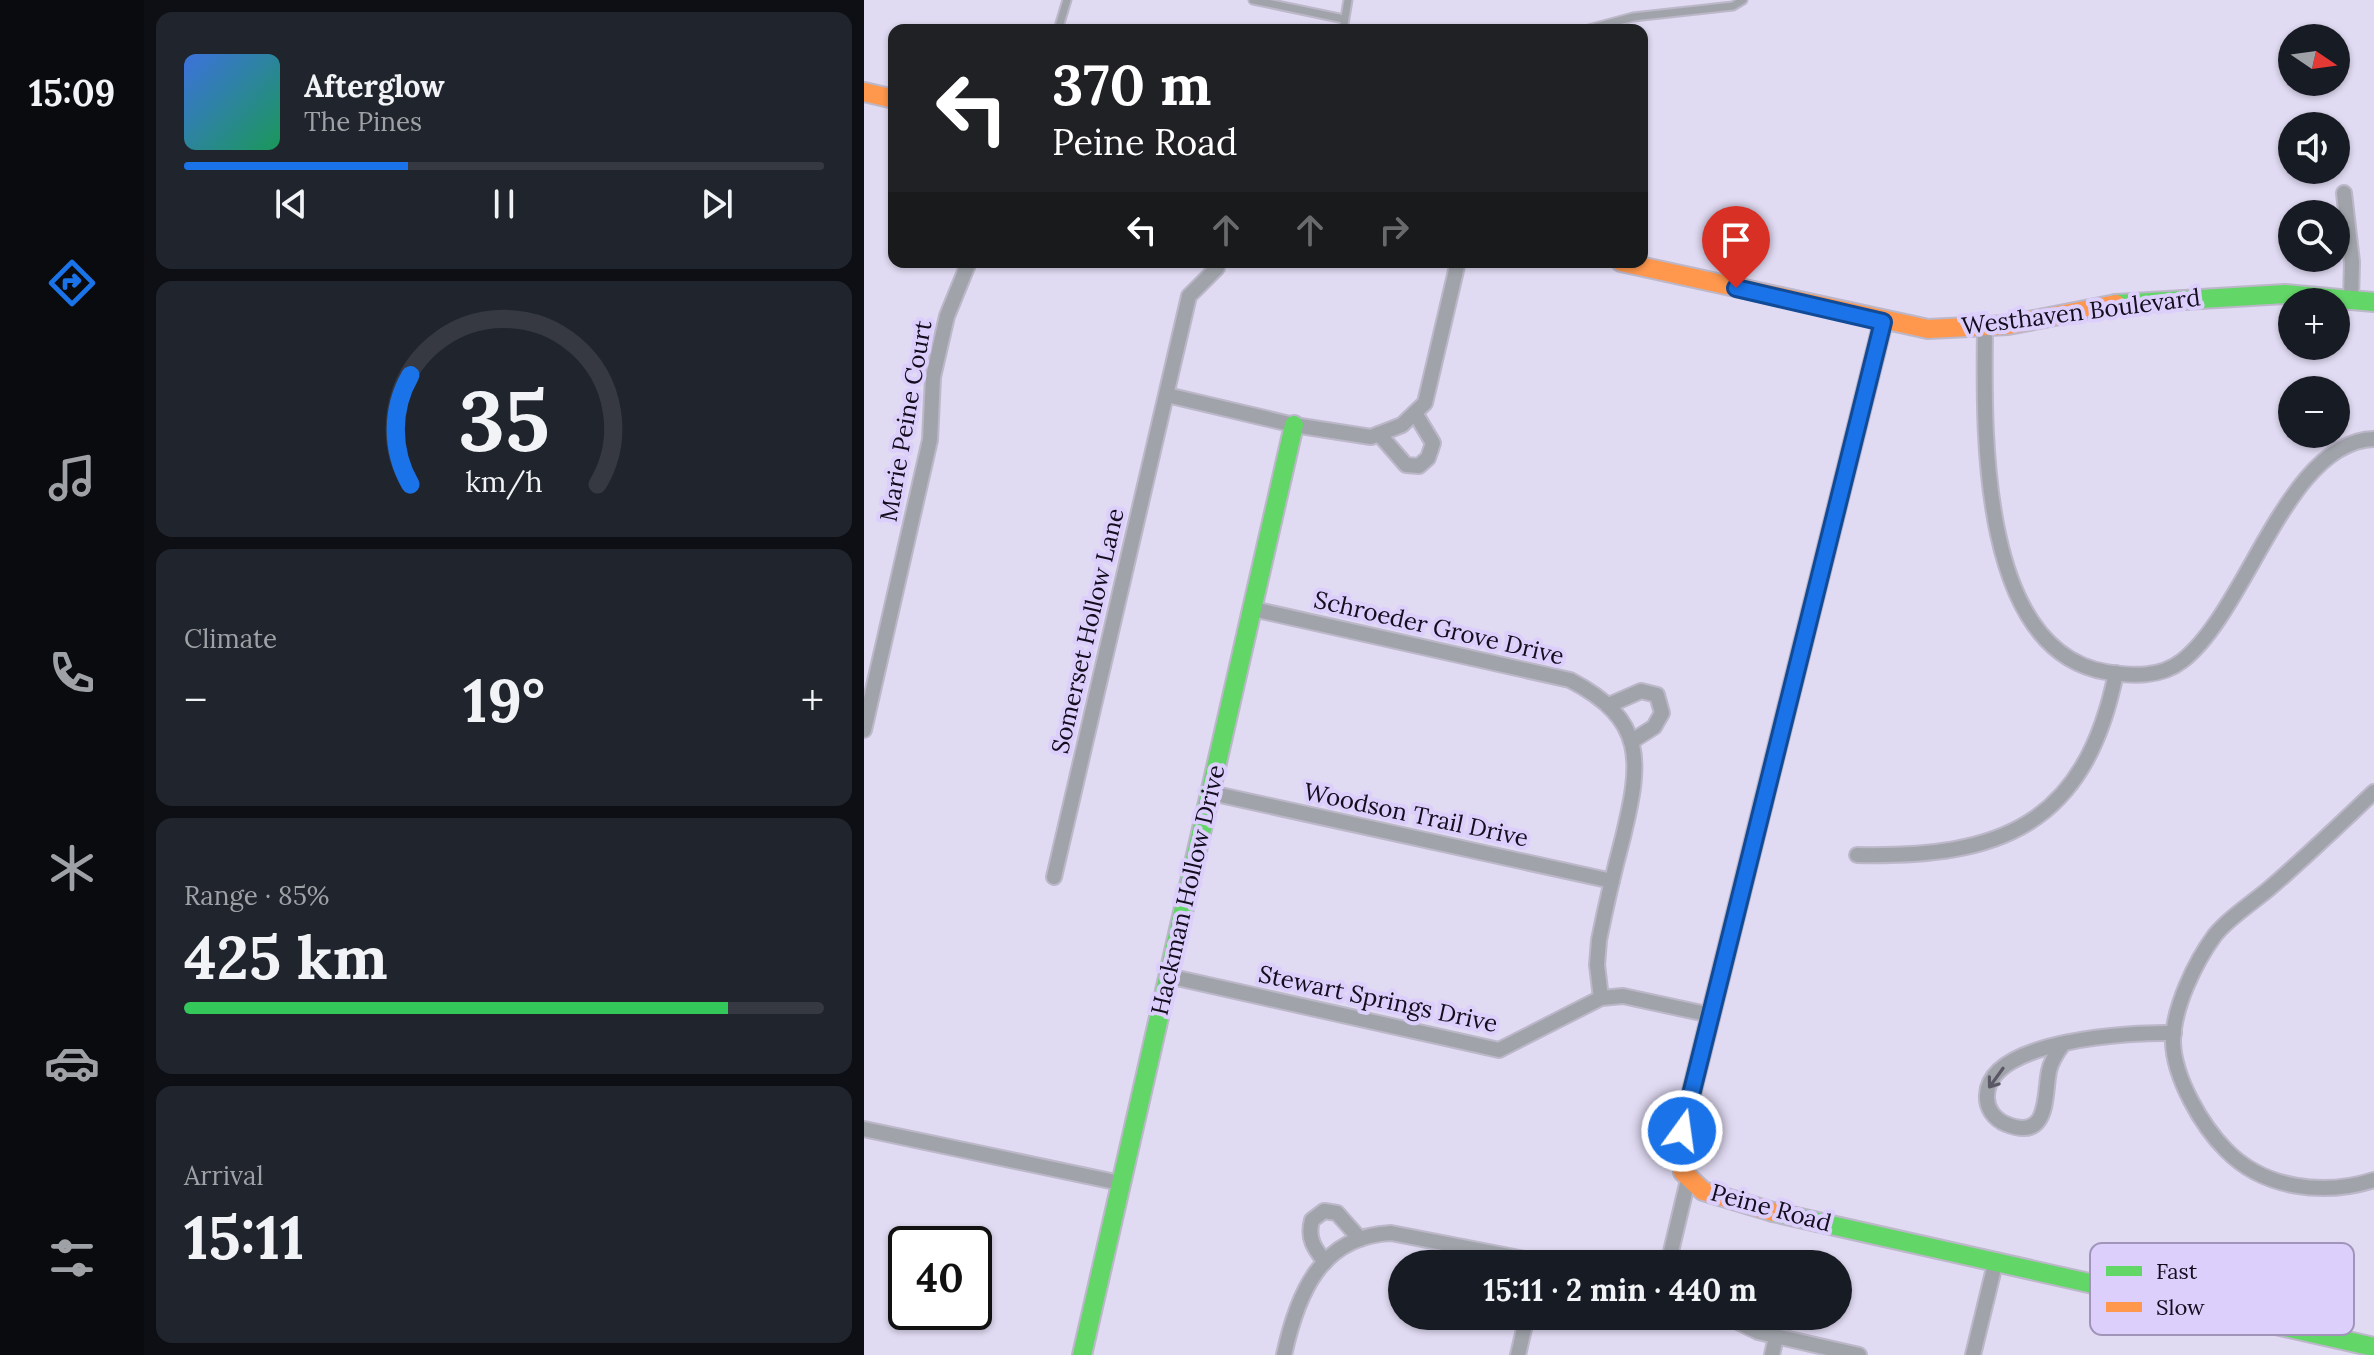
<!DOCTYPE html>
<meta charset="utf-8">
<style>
body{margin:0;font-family:Lora,serif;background:#20242c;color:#f1f3f6;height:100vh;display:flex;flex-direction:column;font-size:30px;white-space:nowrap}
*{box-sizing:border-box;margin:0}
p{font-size:26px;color:#9ea1a6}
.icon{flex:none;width:44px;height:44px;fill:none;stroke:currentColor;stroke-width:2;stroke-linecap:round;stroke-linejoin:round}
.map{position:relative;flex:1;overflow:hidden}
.sheet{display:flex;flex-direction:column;gap:12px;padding:12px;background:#0d0f14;width:720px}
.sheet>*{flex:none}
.hud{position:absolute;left:24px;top:24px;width:760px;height:244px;border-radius:16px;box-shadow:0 2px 6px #0004;background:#202124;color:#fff;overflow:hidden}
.needle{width:52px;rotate:103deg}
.tools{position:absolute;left:1414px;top:24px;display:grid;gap:16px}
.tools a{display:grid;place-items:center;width:72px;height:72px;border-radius:50%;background:#171b24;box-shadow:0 2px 6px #0004;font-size:40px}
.speed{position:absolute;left:24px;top:1226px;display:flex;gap:16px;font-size:40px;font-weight:700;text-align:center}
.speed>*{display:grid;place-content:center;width:104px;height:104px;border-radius:50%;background:#171b24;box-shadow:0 2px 6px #0004;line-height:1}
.speed .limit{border:4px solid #111;border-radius:12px;background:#fff;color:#111}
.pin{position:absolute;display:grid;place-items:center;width:68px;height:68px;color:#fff;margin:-82px -34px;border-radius:50% 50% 50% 0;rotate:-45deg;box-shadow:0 0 8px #0007}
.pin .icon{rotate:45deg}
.me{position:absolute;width:88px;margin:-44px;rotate:14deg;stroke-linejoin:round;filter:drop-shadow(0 0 6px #0008)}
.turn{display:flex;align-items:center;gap:28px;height:168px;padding:0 32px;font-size:36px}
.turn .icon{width:104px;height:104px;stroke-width:2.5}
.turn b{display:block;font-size:56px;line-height:68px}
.lanes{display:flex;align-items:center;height:76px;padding:0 32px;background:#0003;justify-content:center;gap:40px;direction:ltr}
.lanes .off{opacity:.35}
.big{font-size:60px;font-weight:700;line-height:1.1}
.sheet .widget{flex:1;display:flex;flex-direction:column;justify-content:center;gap:12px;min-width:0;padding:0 28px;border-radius:16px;background:#20242c}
.sheet .dial{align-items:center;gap:0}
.dial svg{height:208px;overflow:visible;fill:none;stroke:#363941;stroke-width:7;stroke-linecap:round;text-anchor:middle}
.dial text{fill:#f1f3f6;stroke:none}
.song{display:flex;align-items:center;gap:24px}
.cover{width:96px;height:96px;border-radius:12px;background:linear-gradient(135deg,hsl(220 70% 55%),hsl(150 70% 35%))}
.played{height:8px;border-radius:4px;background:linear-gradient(90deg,#1a73e8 35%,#363941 35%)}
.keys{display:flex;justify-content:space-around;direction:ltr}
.heat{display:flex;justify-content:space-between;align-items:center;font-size:44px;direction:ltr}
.charge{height:12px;border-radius:6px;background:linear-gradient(90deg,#34c759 85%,#363941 0)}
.trip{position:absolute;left:524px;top:1250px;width:464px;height:80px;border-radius:40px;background:#171b24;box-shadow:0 2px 6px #0004;font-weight:700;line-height:80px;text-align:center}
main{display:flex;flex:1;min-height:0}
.dock{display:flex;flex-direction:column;width:144px;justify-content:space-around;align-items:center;background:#090b0e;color:#9ea1a6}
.dock .icon{width:56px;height:56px}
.dock .active{color:#1a73e8}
.dock b{font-size:36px;color:#f1f3f6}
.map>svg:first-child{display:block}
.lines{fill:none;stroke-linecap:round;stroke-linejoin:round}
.lane-casing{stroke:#bcb7c9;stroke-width:11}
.street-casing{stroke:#bcb7c9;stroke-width:18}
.fast-casing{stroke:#bcb7c9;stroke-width:22}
.slow-casing{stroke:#bcb7c9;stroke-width:22}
.lane{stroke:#a0a4aa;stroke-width:7}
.street{stroke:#a0a4aa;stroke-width:14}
.fast{stroke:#63d668;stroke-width:18}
.slow{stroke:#ff974d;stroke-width:18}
.oneway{stroke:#5a5864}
.route-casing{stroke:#114b97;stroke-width:20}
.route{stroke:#1a73e8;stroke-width:14}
.labels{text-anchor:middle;stroke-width:8;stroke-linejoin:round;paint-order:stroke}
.street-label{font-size:24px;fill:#130d1d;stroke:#dccffc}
.key{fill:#dccffc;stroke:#a095b9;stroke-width:2}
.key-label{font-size:22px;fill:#130d1d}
</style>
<main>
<nav class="dock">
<b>15:09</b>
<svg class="icon active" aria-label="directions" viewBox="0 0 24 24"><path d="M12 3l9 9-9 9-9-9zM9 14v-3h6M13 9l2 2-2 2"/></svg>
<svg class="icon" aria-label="music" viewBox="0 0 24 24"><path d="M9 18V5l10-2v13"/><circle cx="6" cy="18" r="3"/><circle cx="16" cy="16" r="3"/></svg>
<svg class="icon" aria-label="phone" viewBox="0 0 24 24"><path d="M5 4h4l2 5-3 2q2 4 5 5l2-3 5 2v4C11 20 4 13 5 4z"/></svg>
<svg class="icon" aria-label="climate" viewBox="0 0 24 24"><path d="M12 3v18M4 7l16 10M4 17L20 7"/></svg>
<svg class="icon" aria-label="car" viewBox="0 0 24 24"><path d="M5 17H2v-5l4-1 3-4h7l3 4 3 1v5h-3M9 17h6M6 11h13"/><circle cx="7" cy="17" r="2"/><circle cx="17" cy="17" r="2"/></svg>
<svg class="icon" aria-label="filters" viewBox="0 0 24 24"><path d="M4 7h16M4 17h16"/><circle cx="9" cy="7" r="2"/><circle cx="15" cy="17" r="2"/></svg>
</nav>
<section class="sheet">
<div class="widget">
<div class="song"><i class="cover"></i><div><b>Afterglow</b><p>The Pines</p></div></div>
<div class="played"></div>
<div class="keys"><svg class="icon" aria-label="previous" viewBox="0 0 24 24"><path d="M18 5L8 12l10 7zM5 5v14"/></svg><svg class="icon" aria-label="pause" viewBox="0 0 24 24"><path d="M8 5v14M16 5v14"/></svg><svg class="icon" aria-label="next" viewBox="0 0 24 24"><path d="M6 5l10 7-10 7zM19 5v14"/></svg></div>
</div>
<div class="widget dial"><svg viewBox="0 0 100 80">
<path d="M14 69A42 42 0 1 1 86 69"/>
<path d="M14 69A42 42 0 0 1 14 27" stroke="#1a73e8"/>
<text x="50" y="56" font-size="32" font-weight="700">35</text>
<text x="50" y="72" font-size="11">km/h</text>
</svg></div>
<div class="widget"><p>Climate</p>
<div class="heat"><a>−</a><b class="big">19°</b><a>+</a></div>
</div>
<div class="widget"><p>Range · 85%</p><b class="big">425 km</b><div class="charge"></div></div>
<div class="widget"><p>Arrival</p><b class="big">15:11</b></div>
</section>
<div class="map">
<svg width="1510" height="1355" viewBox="0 0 1510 1355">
<rect width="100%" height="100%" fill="#e0daf2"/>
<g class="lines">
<g class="lane-casing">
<g id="lane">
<polyline points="389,0 480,19"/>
<polyline points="194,30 203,0"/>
<polyline points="479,30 484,0"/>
<polyline points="721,30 769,17 869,6 879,0"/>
</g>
</g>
<g class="street-casing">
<g id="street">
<polyline points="1480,193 1488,262 1487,299"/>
<path d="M1121,327C1120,425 1113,650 1242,672C1268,676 1296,678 1318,661C1384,610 1423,441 1510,439"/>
<polyline points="303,395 430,425 507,437 538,425 561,403 594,262"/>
<polyline points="515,434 542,465 555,466 564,458 569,443 551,413"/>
<path d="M389,609L706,680C783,720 777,762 759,837C750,871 742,905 735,940L733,965L737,998"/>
<polyline points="745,705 777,691 793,695 798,713 790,727 768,741"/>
<polyline points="0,730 66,440 69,377 83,316 105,262"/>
<path d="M1510,792C1476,824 1442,857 1407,887C1390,902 1365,917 1351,935C1331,962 1309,1008 1309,1042C1310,1078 1338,1126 1362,1150C1400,1189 1460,1196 1510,1180"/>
<polyline points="347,793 748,881"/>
<path d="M993,855C1136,858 1221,826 1252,673"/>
<polyline points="190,877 325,296 353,268"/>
<polyline points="304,976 635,1050 737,998 759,996 847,1015"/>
<path d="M1199,1044C1193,1052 1187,1061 1185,1071C1180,1095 1186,1142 1142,1124C1130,1119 1122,1108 1123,1095C1125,1039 1270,1032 1310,1033"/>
<polyline points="0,1129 256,1183"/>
<path d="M461,1262C450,1248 443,1238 448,1220L460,1211L473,1213L496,1239"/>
<polyline points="804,1264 824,1180"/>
<polyline points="862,1316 894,1332 995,1355"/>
<path d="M420,1355C433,1295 456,1236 527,1233L686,1264"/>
<polyline points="654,1355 663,1316"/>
<polyline points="908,1355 912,1337"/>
<polyline points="1109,1355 1132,1260"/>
</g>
</g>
<g class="fast-casing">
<g id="fast">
<polyline points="1252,304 1421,294 1510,302"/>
<polyline points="899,804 1019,322"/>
<polyline points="909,1212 1510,1347"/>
<polyline points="218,1355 430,425"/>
</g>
</g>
<g class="slow-casing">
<g id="slow">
<polyline points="0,92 30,99"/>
<polyline points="757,262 1064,329 1144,325 1252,304"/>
<polyline points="899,804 818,1131 819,1172 839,1191 909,1212"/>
</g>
</g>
<use href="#lane" class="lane"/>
<use href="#street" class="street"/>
<use href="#fast" class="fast"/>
<use href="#slow" class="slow"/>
</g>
<defs><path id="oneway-shaft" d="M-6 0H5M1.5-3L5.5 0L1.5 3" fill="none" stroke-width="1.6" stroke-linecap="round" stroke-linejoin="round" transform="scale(2)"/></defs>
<use class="oneway" href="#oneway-shaft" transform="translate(1132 1078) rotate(126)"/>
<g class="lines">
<g class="route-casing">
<polyline id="route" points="818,1131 1019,322 872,288"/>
</g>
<use href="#route" class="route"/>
</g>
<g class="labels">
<g class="street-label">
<text transform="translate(1217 312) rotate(-7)" y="8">Westhaven Boulevard</text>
<text transform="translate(42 421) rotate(-80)" y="8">Marie Peine Court</text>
<text transform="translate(575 628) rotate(13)" y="8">Schroeder Grove Drive</text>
<text transform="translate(224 631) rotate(-77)" y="8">Somerset Hollow Lane</text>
<text transform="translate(552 815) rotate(12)" y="8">Woodson Trail Drive</text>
<text transform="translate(324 890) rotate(-77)" y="8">Hackman Hollow Drive</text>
<text transform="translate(514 999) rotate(12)" y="8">Stewart Springs Drive</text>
<text transform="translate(907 1208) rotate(15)" y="8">Peine Road</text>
</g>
</g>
<rect x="1226" y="1243" width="264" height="92" rx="12" class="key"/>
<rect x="1242" y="1266" width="36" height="10" fill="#63d668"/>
<rect x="1242" y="1302" width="36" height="10" fill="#ff974d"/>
<g class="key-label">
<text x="1292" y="1279">Fast</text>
<text x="1292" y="1315">Slow</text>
</g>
</svg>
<div class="tools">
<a><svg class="needle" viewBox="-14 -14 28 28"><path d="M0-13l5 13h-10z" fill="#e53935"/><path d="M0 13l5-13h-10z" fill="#9ea1a6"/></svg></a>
<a><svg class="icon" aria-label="sound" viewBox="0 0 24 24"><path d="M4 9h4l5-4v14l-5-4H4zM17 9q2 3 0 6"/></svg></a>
<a><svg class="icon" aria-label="search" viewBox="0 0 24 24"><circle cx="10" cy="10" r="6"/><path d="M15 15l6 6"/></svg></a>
<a>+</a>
<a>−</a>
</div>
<div class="speed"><div class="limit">40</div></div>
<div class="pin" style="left:872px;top:288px;background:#d93025"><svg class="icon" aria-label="arrive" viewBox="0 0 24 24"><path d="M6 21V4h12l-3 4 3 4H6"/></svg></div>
<svg class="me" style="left:818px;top:1131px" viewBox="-20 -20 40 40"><circle r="17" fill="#1a73e8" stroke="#fff" stroke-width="3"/><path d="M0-11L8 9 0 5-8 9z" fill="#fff"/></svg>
<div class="trip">15:11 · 2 min · 440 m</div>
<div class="hud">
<div class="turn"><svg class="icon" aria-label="left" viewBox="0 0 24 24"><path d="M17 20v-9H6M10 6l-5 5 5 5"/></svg><div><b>370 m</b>Peine Road</div></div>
<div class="lanes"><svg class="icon" aria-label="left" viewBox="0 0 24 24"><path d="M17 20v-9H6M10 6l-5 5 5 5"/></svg><svg class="icon off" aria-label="ahead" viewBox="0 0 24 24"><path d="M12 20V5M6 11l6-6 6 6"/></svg><svg class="icon off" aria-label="ahead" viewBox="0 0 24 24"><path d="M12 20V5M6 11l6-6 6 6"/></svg><svg class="icon off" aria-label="right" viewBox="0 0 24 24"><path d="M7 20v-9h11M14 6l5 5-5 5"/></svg></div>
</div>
</div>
</main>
